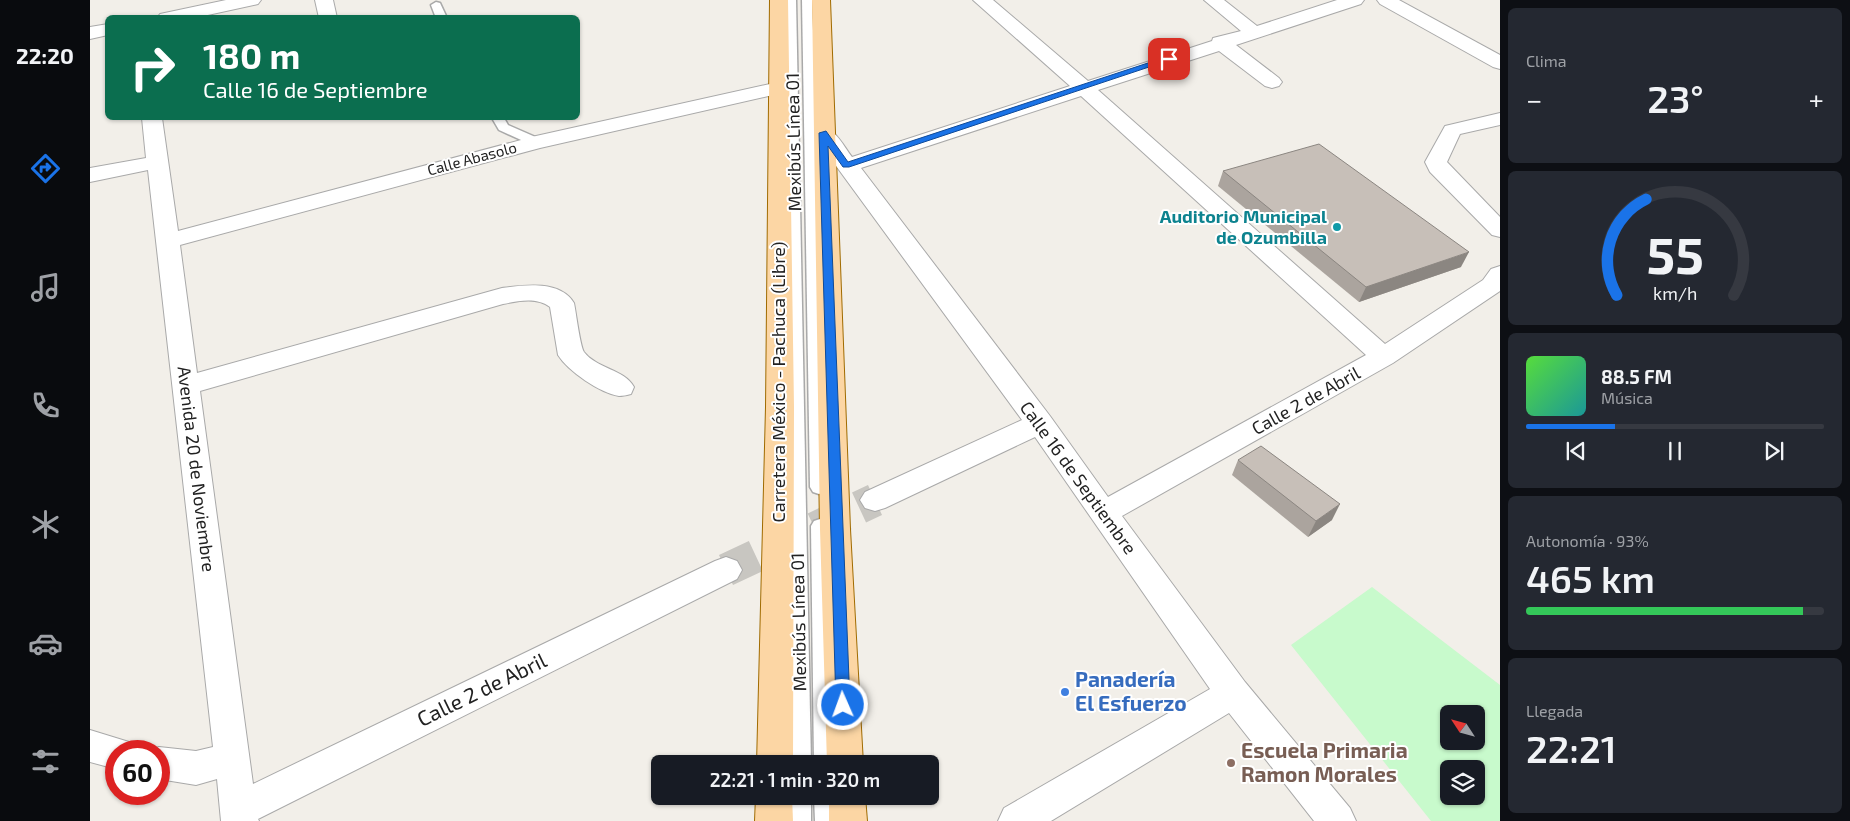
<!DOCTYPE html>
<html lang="es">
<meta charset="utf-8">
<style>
body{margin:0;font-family:"Exo 2",sans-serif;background:#242831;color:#f1f3f6;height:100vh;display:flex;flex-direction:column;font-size:19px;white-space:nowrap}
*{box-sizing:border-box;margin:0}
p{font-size:16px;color:#9ea1a6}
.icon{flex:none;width:28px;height:28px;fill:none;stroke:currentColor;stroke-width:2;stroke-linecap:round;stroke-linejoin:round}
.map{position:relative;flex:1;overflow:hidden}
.panel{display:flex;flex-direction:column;gap:8px;padding:8px;background:#0d0f14;width:350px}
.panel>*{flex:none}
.guide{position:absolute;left:15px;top:15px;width:475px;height:105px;border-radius:8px;box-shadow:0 1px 4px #0004;background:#0b6e4f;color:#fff;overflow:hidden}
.needle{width:32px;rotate:306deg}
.buttons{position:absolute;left:1350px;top:705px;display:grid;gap:10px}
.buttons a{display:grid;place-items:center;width:45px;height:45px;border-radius:8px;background:#171b24;box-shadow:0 1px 4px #0004;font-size:25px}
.speed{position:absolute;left:15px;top:740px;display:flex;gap:10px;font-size:25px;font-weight:700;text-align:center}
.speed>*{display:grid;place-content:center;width:65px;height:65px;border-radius:50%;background:#171b24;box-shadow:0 1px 4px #0004;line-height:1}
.speed .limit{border:8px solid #d22;background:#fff;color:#111}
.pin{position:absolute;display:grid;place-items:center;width:42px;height:42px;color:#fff;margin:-21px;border-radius:10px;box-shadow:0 2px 8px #0006}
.me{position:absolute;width:55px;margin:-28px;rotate:358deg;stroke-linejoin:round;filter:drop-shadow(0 0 4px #0008)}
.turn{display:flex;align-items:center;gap:18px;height:105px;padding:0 15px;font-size:22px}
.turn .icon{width:65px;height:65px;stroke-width:2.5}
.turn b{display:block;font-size:35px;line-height:42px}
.big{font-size:38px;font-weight:600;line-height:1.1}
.panel .widget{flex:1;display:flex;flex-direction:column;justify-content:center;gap:8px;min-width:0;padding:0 18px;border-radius:8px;background:#242831}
.panel .dial{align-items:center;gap:0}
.dial svg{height:130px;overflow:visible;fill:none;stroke:#363941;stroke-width:7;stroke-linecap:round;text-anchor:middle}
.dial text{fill:#f1f3f6;stroke:none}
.song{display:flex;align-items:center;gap:15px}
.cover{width:60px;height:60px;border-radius:8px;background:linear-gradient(135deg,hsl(110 70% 55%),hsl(180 70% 35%))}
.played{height:5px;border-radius:2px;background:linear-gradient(90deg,#1a73e8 30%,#363941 30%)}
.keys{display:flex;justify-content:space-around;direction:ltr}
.heat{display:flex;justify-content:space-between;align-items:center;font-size:28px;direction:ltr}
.charge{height:8px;border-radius:4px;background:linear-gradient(90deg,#34c759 93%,#363941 0)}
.trip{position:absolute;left:561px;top:755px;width:288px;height:50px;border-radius:8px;background:#171b24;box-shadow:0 1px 4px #0004;font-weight:600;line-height:50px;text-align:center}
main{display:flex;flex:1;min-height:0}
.dock{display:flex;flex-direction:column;width:90px;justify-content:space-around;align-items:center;background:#090b0e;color:#9ea1a6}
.dock .icon{width:35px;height:35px}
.dock .active{color:#1a73e8}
.dock b{font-size:22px;color:#f1f3f6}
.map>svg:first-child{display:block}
.park{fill:#c8facc;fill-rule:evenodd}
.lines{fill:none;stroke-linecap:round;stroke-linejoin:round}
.minor-tunnel{stroke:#c8c6c1;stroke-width:33;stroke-dasharray:33 16;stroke-linecap:butt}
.service-casing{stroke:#a9a9a9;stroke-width:3}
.minor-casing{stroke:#a9a9a9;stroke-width:2}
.primary-casing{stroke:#a06b00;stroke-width:2}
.service{fill:#fff;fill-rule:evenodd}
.minor{fill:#fff;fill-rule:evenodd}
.primary{fill:#fcd6a4;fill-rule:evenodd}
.wall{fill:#aba49e}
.shaded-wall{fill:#8b8681}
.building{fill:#c7bfb8;stroke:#8b8681}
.route{fill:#1a73e8;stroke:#114b97}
.culture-dot{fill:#0f9aa8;stroke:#fff;stroke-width:2}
.shop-dot{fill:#3f7fe0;stroke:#fff;stroke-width:2}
.education-dot{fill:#8d6e63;stroke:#fff;stroke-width:2}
.labels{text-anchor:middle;stroke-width:4;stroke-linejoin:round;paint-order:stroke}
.far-street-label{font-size:15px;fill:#222;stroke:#fff}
.street-label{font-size:18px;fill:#222;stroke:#fff}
.culture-label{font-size:18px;font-weight:bold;fill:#0d838f;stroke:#fff;text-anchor:end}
.near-shop-label{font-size:21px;font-weight:bold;fill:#366cbe;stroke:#fff;text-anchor:start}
.near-street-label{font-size:21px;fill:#222;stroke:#fff}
.near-education-label{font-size:21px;font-weight:bold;fill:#785e54;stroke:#fff;text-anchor:start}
</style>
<main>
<nav class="dock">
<b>22:20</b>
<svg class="icon active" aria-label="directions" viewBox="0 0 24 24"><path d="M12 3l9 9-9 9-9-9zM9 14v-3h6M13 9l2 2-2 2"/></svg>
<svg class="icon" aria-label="music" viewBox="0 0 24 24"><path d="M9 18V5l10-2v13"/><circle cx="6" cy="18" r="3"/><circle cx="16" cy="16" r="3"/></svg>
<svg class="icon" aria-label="phone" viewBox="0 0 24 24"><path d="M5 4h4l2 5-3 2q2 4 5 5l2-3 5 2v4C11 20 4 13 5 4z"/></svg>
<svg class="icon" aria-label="climate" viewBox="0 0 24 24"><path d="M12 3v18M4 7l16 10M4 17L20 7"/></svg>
<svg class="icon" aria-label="car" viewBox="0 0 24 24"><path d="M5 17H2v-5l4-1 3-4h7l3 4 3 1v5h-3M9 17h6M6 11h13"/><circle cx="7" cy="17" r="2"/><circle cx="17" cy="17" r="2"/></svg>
<svg class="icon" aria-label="filters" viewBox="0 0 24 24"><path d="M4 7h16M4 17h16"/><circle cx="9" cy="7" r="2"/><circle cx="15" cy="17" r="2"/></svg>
</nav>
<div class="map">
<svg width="1410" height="821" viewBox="0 0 1410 821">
<rect width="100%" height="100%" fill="#f2efe9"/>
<path class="park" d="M1282,587L1410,685V821H1341L1201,645ZM1359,714H1386V741H1359ZM1359,769H1386V796H1359Z"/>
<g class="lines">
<polyline class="minor-tunnel" points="636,570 785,500"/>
<g class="service-casing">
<g id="service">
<polygon points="696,0 706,0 721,764 699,764"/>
<polygon points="712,0 722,0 738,487 735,492 729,494 723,492 720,487"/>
<polygon points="346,2 350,3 357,18 346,18 341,5"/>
<polygon points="402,118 414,118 418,125 450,139 452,142 450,145 442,145 409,130"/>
<polygon points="730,519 736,521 739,526 746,764 724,764 721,526 724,521"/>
<rect x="699" y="796" width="22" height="25"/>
<polygon points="724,796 746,796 747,821 725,821"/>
</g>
</g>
<g class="minor-casing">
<g id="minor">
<polygon points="136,0 171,0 168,4 104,18 67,18 70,14"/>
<polygon points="225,0 243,0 247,18 229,18"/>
<path d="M883,0H903L998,81L1122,41L1123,38L1151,31L1114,0H1134L1167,26L1247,0H1274L1271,4L1146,45L1189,78L1192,82L1189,86L1182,88L1175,86L1129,51L1008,90L1295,344L1393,280L1401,269L1410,266V291L1303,363L1032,516L1155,682L1260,808L1266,821H1224L1139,713L961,821H908L914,808L1120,689L945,437L795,508L785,511L775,508L770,500L775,492L932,420L722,133L726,129C744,124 752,144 762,157L980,86ZM991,96L1276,355L1018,497L960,416L771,168Z"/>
<polygon points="1287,0 1309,0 1410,55 1410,69 1403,67 1290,4"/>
<polygon points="18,24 18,35 0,39 0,27"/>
<path d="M689,82L696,84L699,88L696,92L450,148L90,245L107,373L412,288C435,285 470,280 484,303C486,312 490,346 494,352C507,369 534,369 544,387L541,394C537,395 533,396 529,396C510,393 478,371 468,355L460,307C446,297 429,301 413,304L110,391L163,784L625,561L636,557L647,561L652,570L647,579L168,819L169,821H131L127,779L106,785L69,779V751H57L69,747L106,751L123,747L58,170L0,182V168L56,158L52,118H72L88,231L446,136Z"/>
<polygon points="1410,113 1410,125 1370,134 1357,162 1410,217 1410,237 1402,235 1340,172 1335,162 1355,126"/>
<polygon points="0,730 39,742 43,751 26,751 26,769 0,762"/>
</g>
</g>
<g class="primary-casing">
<g id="primary">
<polygon points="680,0 698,0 704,407 703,764 667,764 676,407"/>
<polygon points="722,0 740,0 760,529 773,764 737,764 730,529"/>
<polygon points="666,796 702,796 703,821 665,821"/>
<polygon points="739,796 775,796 777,821 739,821"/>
</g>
</g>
<use href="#service" class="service"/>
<use href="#minor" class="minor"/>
<use href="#primary" class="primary"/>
</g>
<g class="wall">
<polygon points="1133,171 1371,267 1269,302 1128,186"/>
<polygon points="1148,460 1242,520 1218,537 1142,475"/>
</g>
<g class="shaded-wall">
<polygon points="1379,252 1371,267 1269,302 1276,287"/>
<polygon points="1250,504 1242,520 1218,537 1226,521"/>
</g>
<g class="building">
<polygon points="1229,144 1379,252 1276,287 1133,171"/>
<polygon points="1171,446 1250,504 1226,521 1148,460"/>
</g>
<polygon class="route" points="1076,57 1083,59 759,167 753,167 738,146 760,705 758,709 753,711 748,709 746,705 729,133 736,131 758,162"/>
<circle class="culture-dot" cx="1247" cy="227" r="5"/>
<circle class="shop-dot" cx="975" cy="692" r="5"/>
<circle class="education-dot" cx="1141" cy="763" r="5"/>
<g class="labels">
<g class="far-street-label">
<text transform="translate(382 159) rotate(-15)" y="5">Calle Abasolo</text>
</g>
<g class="street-label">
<text transform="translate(704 142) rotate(-91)" y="6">Mexibús Línea 01</text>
<text transform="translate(689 382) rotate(-90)" y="6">Carretera México - Pachuca (Libre)</text>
<text transform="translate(1216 401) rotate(-29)" y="6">Calle 2 de Abril</text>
<text transform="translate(106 469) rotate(83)" y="6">Avenida 20 de Noviembre</text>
<text transform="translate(988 478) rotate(54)" y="6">Calle 16 de Septiembre</text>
<text transform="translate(709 622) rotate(-91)" y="6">Mexibús Línea 01</text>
</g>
<g class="culture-label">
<text x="1237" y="223">Auditorio Municipal<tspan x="1237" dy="21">de Ozumbilla</tspan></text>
</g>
<g class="near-shop-label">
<text x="985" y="687">Panadería<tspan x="985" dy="24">El Esfuerzo</tspan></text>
</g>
<g class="near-street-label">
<text transform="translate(392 690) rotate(-26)" y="7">Calle 2 de Abril</text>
</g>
<g class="near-education-label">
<text x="1151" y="758">Escuela Primaria<tspan x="1151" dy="24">Ramon Morales</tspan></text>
</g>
</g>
</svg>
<div class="buttons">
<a><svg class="needle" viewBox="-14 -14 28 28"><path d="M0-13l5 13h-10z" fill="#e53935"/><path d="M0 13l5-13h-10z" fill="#9ea1a6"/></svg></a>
<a><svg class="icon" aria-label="layers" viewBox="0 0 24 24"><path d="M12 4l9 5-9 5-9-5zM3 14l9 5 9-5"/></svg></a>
</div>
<div class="speed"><div class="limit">60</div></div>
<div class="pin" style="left:1079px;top:59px;background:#d93025"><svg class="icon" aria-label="arrive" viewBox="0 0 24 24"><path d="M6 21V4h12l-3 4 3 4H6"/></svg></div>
<svg class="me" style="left:753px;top:705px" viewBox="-20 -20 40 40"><circle r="17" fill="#1a73e8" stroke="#fff" stroke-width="3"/><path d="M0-11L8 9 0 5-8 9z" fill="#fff"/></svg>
<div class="trip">22:21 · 1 min · 320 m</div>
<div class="guide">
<div class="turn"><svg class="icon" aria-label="right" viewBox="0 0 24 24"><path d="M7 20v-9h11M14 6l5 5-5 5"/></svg><div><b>180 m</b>Calle 16 de Septiembre</div></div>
</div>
</div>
<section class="panel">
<div class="widget"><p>Clima</p>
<div class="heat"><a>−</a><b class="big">23°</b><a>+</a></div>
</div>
<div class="widget dial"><svg viewBox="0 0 100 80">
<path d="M14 69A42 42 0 1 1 86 69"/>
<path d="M14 69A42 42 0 0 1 32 10" stroke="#1a73e8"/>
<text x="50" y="56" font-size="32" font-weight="700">55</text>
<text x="50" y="72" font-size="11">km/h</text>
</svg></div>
<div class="widget">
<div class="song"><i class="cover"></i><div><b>88.5 FM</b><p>Música</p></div></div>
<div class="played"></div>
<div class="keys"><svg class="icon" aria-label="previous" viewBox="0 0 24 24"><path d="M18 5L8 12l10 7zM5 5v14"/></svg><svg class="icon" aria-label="pause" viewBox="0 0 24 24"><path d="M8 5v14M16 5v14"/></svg><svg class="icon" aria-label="next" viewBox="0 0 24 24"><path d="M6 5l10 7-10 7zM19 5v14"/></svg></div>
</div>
<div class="widget"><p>Autonomía · 93%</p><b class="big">465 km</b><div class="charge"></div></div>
<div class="widget"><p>Llegada</p><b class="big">22:21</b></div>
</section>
</main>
